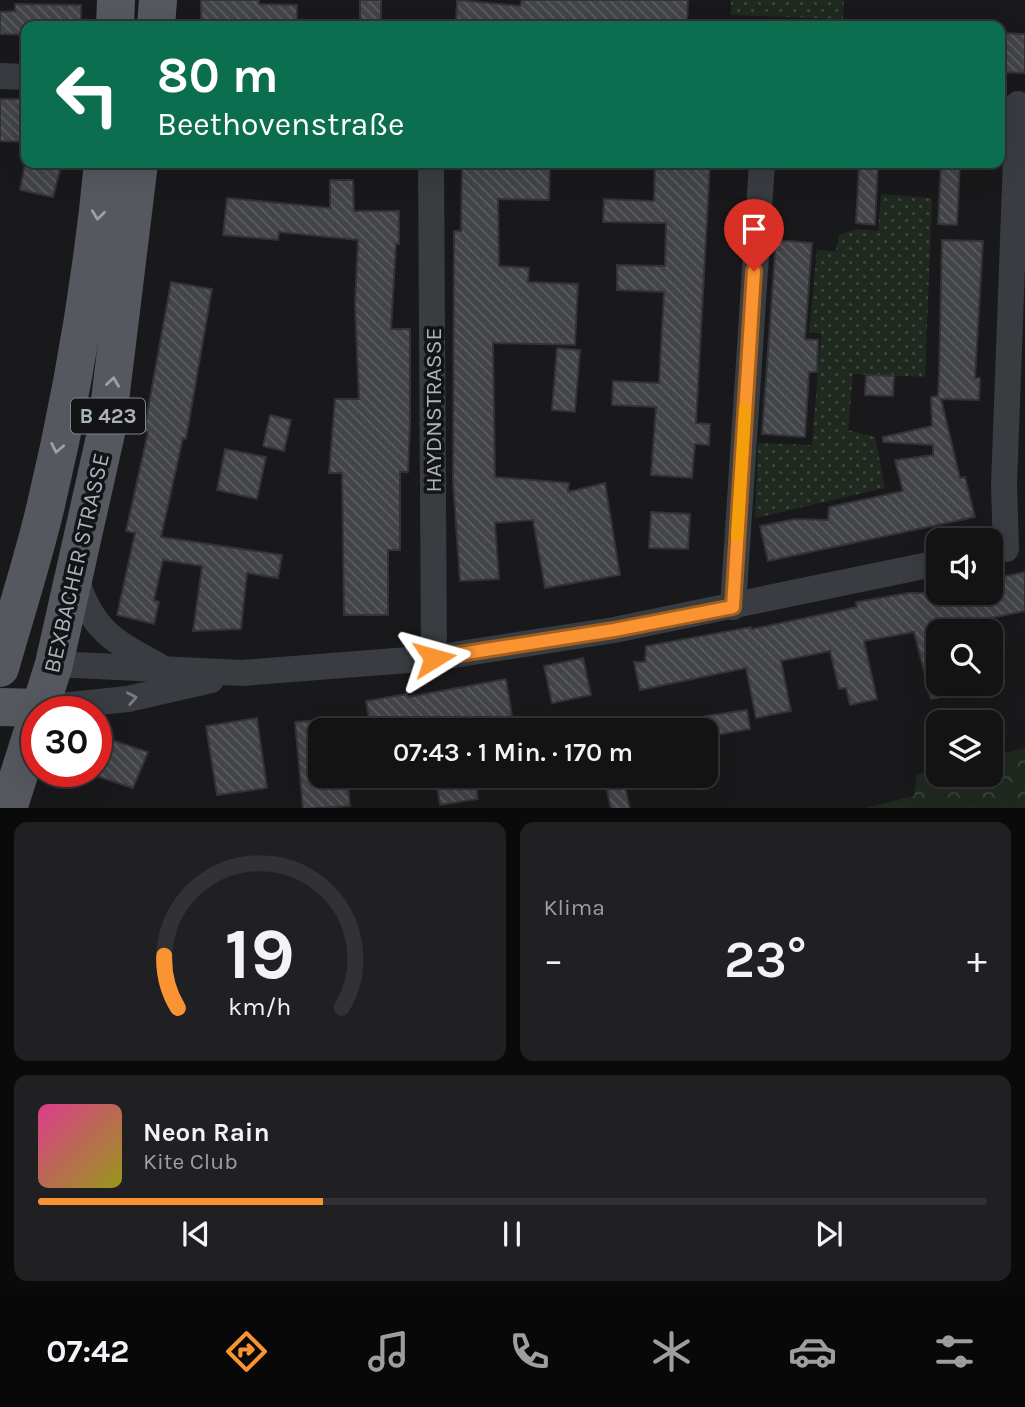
<!DOCTYPE html>
<html lang="de">
<meta charset="utf-8">
<style>
body{margin:0;font-family:Karla,sans-serif;background:#202022;color:#f1f3f6;height:100vh;display:flex;flex-direction:column;font-size:26px;white-space:nowrap}
*{box-sizing:border-box;margin:0}
p{font-size:23px;color:#9d9ea0}
.icon{flex:none;width:38px;height:38px;fill:none;stroke:currentColor;stroke-width:2;stroke-linecap:round;stroke-linejoin:round}
.map{position:relative;height:808px;overflow:hidden}
.sheet{display:flex;flex-direction:column;gap:14px;padding:14px;background:#0a0a0b;flex:1}
.sheet>*{flex:none}
.top-card{position:absolute;left:21px;top:21px;width:984px;height:147px;border-radius:14px;box-shadow:0 7px 28px #0002,0 0 0 2px #323234;background:#0b6e4f;color:#fff;overflow:hidden}
.controls{position:absolute;left:926px;top:528px;display:grid;gap:14px}
.controls a{display:grid;place-items:center;width:77px;height:77px;border-radius:14px;background:#131314;box-shadow:0 7px 28px #0002,0 0 0 2px #323234;font-size:35px}
.speed{position:absolute;left:21px;top:696px;display:flex;gap:14px;font-size:35px;font-weight:700;text-align:center}
.speed>*{display:grid;place-content:center;width:91px;height:91px;border-radius:50%;background:#131314;box-shadow:0 7px 28px #0002,0 0 0 2px #323234;line-height:1}
.speed .limit{border:10px solid #d22;background:#fff;color:#111}
.pin{position:absolute;display:grid;place-items:center;width:60px;height:60px;color:#fff;margin:-72px -30px;border-radius:50% 50% 50% 0;rotate:-45deg;box-shadow:0 0 7px #0007}
.pin .icon{rotate:45deg}
.me{position:absolute;width:77px;margin:-38px;rotate:82deg;stroke-linejoin:round;filter:drop-shadow(0 0 5px #0008)}
.turn{display:flex;align-items:center;gap:24px;height:147px;padding:0 21px;font-size:32px}
.turn .icon{width:91px;height:91px;stroke-width:2.5}
.turn b{display:block;font-size:49px;line-height:60px}
.big{font-size:52px;font-weight:600;line-height:1.1}
.sheet .widget{flex:1;display:flex;flex-direction:column;justify-content:center;gap:10px;min-width:0;padding:0 24px;border-radius:14px;background:#202022}
.sheet .dial{align-items:center;gap:0}
.dial svg{height:182px;overflow:visible;fill:none;stroke:#323234;stroke-width:7;stroke-linecap:round;text-anchor:middle}
.dial text{fill:#f1f3f6;stroke:none}
.song{display:flex;align-items:center;gap:21px}
.cover{width:84px;height:84px;border-radius:10px;background:linear-gradient(135deg,hsl(330 70% 55%),hsl(60 70% 35%))}
.played{height:7px;border-radius:4px;background:linear-gradient(90deg,#fa9331 30%,#323234 30%)}
.keys{display:flex;justify-content:space-around;direction:ltr}
.heat{display:flex;justify-content:space-between;align-items:center;font-size:38px;direction:ltr}
.sheet .tiles{flex:1;display:grid;gap:14px;grid-template-columns:1fr 1fr}
.widget:last-child{grid-column:span 2}
.trip{position:absolute;left:308px;top:718px;width:410px;height:70px;border-radius:14px;background:#131314;box-shadow:0 7px 28px #0002,0 0 0 2px #323234;font-weight:600;line-height:70px;text-align:center}
.dock{display:flex;height:112px;justify-content:space-around;align-items:center;background:#080808;color:#9d9ea0}
.dock .icon{width:49px;height:49px}
.dock .on{color:#fa9331}
.dock b{font-size:32px;color:#f1f3f6}
.map>svg:first-child{display:block}
.forest{fill:url(#forest-crowns)}
.garden{fill:url(#garden-dots)}
.building{fill:url(#building-back-hatch);stroke:#333337;stroke-width:2}
.lines{fill:none;stroke-linecap:round;stroke-linejoin:round}
.minor{stroke:#393c40;stroke-width:26}
.primary{stroke:#55595f;stroke-width:38}
.oneway{stroke:#99a1a9}
.oneway2{stroke:#777d84}
.route-casing{stroke:#a26020;stroke-width:18}
.route{stroke:#fa9331;stroke-width:12}
.slow{stroke:#f59e0b;stroke-width:12}
.labels{text-anchor:middle;stroke-width:7;stroke-linejoin:round;paint-order:stroke}
.shield{fill:#141416;stroke:#7d838a;stroke-width:2}
.shield-label{font-size:21px;font-weight:bold;fill:#aab3bb}
.street-label{font-size:23px;fill:#aab3bb;stroke:#141416}
</style>
<div class="map">
<svg width="1025" height="809" viewBox="0 0 1025 809">
<defs>
<pattern id="forest-crowns" width="20" height="18" patternUnits="userSpaceOnUse" patternTransform="scale(1.75)"><rect width="20" height="18" fill="#202920"/><path d="M2 6a3 3 0 1 1 6 0M12 15a3 3 0 1 1 6 0" fill="none" stroke="#3e463e"/></pattern>
<pattern id="garden-dots" width="8" height="8" patternUnits="userSpaceOnUse" patternTransform="scale(1.75)"><rect width="8" height="8" fill="#202920"/><path d="M2 2h.1M6 6h.1" fill="none" stroke="#3e463e" stroke-width="1.8" stroke-linecap="round"/></pattern>
<pattern id="building-back-hatch" width="6" height="6" patternUnits="userSpaceOnUse" patternTransform="scale(1.75)"><rect width="6" height="6" fill="#434448"/><path d="M-1 5l2 2M0 0l6 6M5-1l2 2" fill="none" stroke="#5b5d60"/></pattern>
</defs>
<rect width="100%" height="100%" fill="#19191b"/>
<polygon class="forest" points="1025,748 1025,808 865,808 914,796 917,774 938,769 938,775 990,775 991,756"/>
<g class="garden">
<polygon points="731,0 844,0 843,19 731,15"/>
<polygon points="881,194 932,198 925,377 853,374 848,430 875,437 885,488 755,518 758,443 812,445 821,334 809,332 817,250 836,251 839,235 856,229 878,231"/>
</g>
<g class="building">
<polygon points="201,0 259,0 259,4 297,5 297,26 201,26"/>
<rect x="360" y="0" width="21" height="26"/>
<polygon points="457,0 520,6 522,0 688,0 687,26 456,26"/>
<polygon points="15,4 81,5 81,26 26,26 26,35 0,34 0,12 15,11"/>
<polygon points="999,33 1025,34 1025,73 999,72"/>
<polygon points="0,99 26,99 26,142 0,141"/>
<polygon points="25,163 62,163 53,197 20,190"/>
<polygon points="477,163 550,163 549,200 498,199 499,266 529,268 528,282 578,284 575,345 493,343 495,477 569,483 568,492 605,483 620,575 545,588 533,520 495,523 499,579 460,581 453,482 454,231 461,231 462,169 477,169"/>
<polygon points="655,163 710,163 696,423 710,424 709,445 695,444 692,478 651,475 656,407 612,405 613,381 659,383 664,292 617,290 617,265 665,266 666,223 603,222 604,199 654,201"/>
<polygon points="859,163 878,163 875,225 856,223"/>
<polygon points="941,163 960,163 957,225 938,224"/>
<polygon points="330,180 353,180 354,211 399,211 399,244 396,244 391,329 410,329 410,424 408,472 400,472 400,550 388,550 388,615 344,615 342,473 329,473 335,399 359,399 355,304 358,240 279,232 278,240 223,235 227,198 330,208"/>
<polygon points="776,240 812,243 805,339 818,340 817,372 809,372 805,437 762,434"/>
<polygon points="942,240 983,241 975,378 980,378 979,400 941,399 960,478 965,477 975,517 768,561 760,526 796,519 828,520 829,507 903,491 895,460 933,455 933,445 883,442 883,437 932,426 931,397 938,396 939,376"/>
<polygon points="171,282 212,289 186,439 183,438 161,537 282,555 278,578 247,573 241,629 193,631 202,566 163,560 154,600 159,602 154,624 117,615 135,533 126,531 148,432 144,431"/>
<polygon points="557,348 580,350 575,412 552,410"/>
<polygon points="866,375 894,376 893,396 865,395"/>
<polygon points="270,415 291,420 284,451 263,446"/>
<polygon points="225,449 266,457 257,499 217,490"/>
<polygon points="651,512 690,514 688,549 649,548"/>
<polygon points="1025,572 1025,611 938,629 938,698 931,699 914,632 864,641 877,699 850,705 846,688 839,689 830,651 781,661 791,711 756,718 746,668 640,690 634,662 645,662 646,646 751,627 752,629 857,607 856,602 908,593 990,593 990,579"/>
<polygon points="583,658 591,695 552,703 544,666"/>
<polygon points="506,679 512,716 441,730 371,730 366,701 407,694 408,697"/>
<polygon points="747,710 750,729 705,737 705,716"/>
<polygon points="257,718 267,788 217,795 206,726"/>
<polygon points="320,720 320,775 347,775 350,806 303,809 295,722"/>
<polygon points="100,736 148,752 133,788 96,776 96,748"/>
<polygon points="475,780 478,799 440,805 437,786"/>
<polygon points="624,782 630,809 611,809 606,786"/>
</g>
<g class="lines">
<g class="minor">
<polyline points="0,76 26,77"/>
<polyline points="431,163 434,658"/>
<polyline points="1006,549 1004,485 1018,104"/>
<path d="M76,576C89,628 114,642 159,666"/>
<polyline points="733,607 762,163"/>
<polyline points="54,664 242,673 434,658 614,630 938,563"/>
<polyline points="40,708 128,699 211,680"/>
</g>
<g class="primary">
<polyline points="115,26 116,0"/>
<polyline points="156,26 158,0"/>
<path d="M0,668C15,615 32,563 45,509C72,396 92,278 103,163"/>
<polyline points="0,707 40,708"/>
<polyline points="39,712 54,664 106,433 139,163"/>
<polyline points="8,809 37,718"/>
</g>
</g>
<defs><path id="oneway-chevron" d="M-2-3.5L2.5 0L-2 3.5" fill="none" stroke-width="1.6" stroke-linecap="round" stroke-linejoin="round" transform="scale(1.75)"/></defs>
<g class="oneway">
<use href="#oneway-chevron" transform="translate(98 215) rotate(97)"/>
<use href="#oneway-chevron" transform="translate(113 382) rotate(-82)"/>
<use href="#oneway-chevron" transform="translate(57 448) rotate(101)"/>
</g>
<use class="oneway2" href="#oneway-chevron" transform="translate(132 698) rotate(-11)"/>
<g class="lines">
<g class="route-casing">
<polyline id="route" points="434,658 614,630 733,607 754,271"/>
</g>
<use href="#route" class="route"/>
<polyline class="slow" points="737,536 745,409"/>
</g>
<g class="labels">
<rect class="shield" x="71" y="398.5" width="74" height="35" rx="5"/>
<g class="shield-label">
<text x="108" y="423">B 423</text>
</g>
<g class="street-label">
<text transform="translate(433 410) rotate(-90)" y="8">HAYDNSTRASSE</text>
<text transform="translate(76 563) rotate(-77)" y="8">BEXBACHER STRASSE</text>
</g>
</g>
</svg>
<div class="controls">
<a><svg class="icon" aria-label="sound" viewBox="0 0 24 24"><path d="M4 9h4l5-4v14l-5-4H4zM17 9q2 3 0 6"/></svg></a>
<a><svg class="icon" aria-label="search" viewBox="0 0 24 24"><circle cx="10" cy="10" r="6"/><path d="M15 15l6 6"/></svg></a>
<a><svg class="icon" aria-label="layers" viewBox="0 0 24 24"><path d="M12 4l9 5-9 5-9-5zM3 14l9 5 9-5"/></svg></a>
</div>
<div class="speed"><div class="limit">30</div></div>
<div class="pin" style="left:754px;top:271px;background:#d93025"><svg class="icon" aria-label="arrive" viewBox="0 0 24 24"><path d="M6 21V4h12l-3 4 3 4H6"/></svg></div>
<svg class="me" style="left:434px;top:658px" viewBox="-20 -20 40 40"><path d="M0-17L14 15 0 8-14 15z" fill="#fa9331" stroke="#fff" stroke-width="4"/></svg>
<div class="trip">07:43 · 1 Min. · 170 m</div>
<div class="top-card">
<div class="turn"><svg class="icon" aria-label="left" viewBox="0 0 24 24"><path d="M17 20v-9H6M10 6l-5 5 5 5"/></svg><div><b>80 m</b>Beethovenstraße</div></div>
</div>
</div>
<section class="sheet">
<div class="tiles">
<div class="widget dial"><svg viewBox="0 0 100 80">
<path d="M14 69A42 42 0 1 1 86 69"/>
<path d="M14 69A42 42 0 0 1 8 46" stroke="#fa9331"/>
<text x="50" y="56" font-size="32" font-weight="700">19</text>
<text x="50" y="72" font-size="11">km/h</text>
</svg></div>
<div class="widget"><p>Klima</p>
<div class="heat"><a>−</a><b class="big">23°</b><a>+</a></div>
</div>
<div class="widget">
<div class="song"><i class="cover"></i><div><b>Neon Rain</b><p>Kite Club</p></div></div>
<div class="played"></div>
<div class="keys"><svg class="icon" aria-label="previous" viewBox="0 0 24 24"><path d="M18 5L8 12l10 7zM5 5v14"/></svg><svg class="icon" aria-label="pause" viewBox="0 0 24 24"><path d="M8 5v14M16 5v14"/></svg><svg class="icon" aria-label="next" viewBox="0 0 24 24"><path d="M6 5l10 7-10 7zM19 5v14"/></svg></div>
</div>
</div>
</section>
<nav class="dock">
<b>07:42</b>
<svg class="icon on" aria-label="directions" viewBox="0 0 24 24"><path d="M12 3l9 9-9 9-9-9zM9 14v-3h6M13 9l2 2-2 2"/></svg>
<svg class="icon" aria-label="music" viewBox="0 0 24 24"><path d="M9 18V5l10-2v13"/><circle cx="6" cy="18" r="3"/><circle cx="16" cy="16" r="3"/></svg>
<svg class="icon" aria-label="phone" viewBox="0 0 24 24"><path d="M5 4h4l2 5-3 2q2 4 5 5l2-3 5 2v4C11 20 4 13 5 4z"/></svg>
<svg class="icon" aria-label="climate" viewBox="0 0 24 24"><path d="M12 3v18M4 7l16 10M4 17L20 7"/></svg>
<svg class="icon" aria-label="car" viewBox="0 0 24 24"><path d="M5 17H2v-5l4-1 3-4h7l3 4 3 1v5h-3M9 17h6M6 11h13"/><circle cx="7" cy="17" r="2"/><circle cx="17" cy="17" r="2"/></svg>
<svg class="icon" aria-label="filters" viewBox="0 0 24 24"><path d="M4 7h16M4 17h16"/><circle cx="9" cy="7" r="2"/><circle cx="15" cy="17" r="2"/></svg>
</nav>
